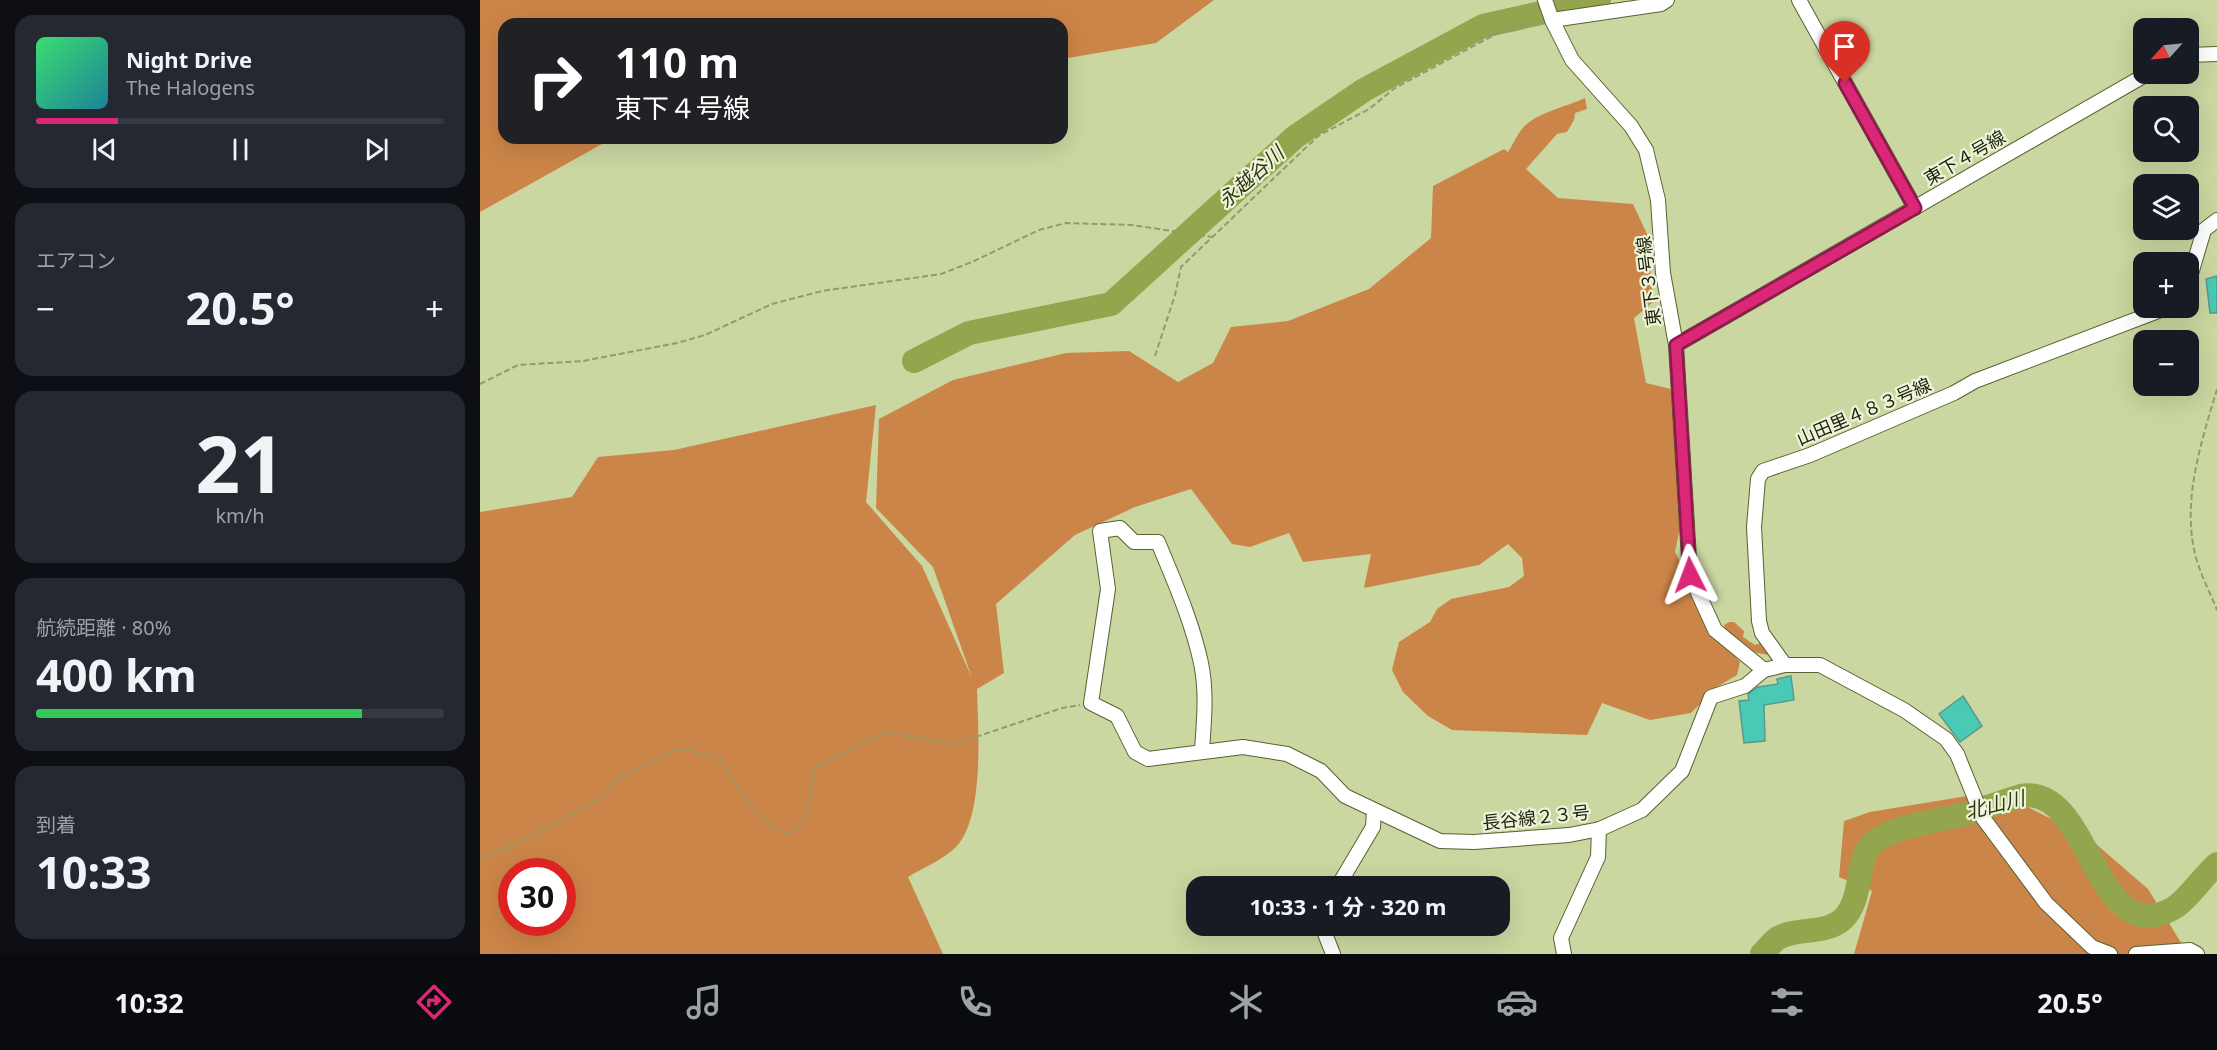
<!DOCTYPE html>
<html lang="ja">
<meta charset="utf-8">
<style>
body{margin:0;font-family:"Noto Sans","Noto Sans JP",sans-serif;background:#242831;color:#f1f3f6;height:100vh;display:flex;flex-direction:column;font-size:22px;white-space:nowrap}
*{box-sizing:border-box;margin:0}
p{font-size:20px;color:#9ea1a6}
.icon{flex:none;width:33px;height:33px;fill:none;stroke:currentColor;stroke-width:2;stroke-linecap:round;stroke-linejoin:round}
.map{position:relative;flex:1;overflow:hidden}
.drawer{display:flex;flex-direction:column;gap:15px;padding:15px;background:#0d0f14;width:480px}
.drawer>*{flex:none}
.hud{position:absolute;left:18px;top:18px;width:570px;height:126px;border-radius:18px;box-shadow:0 6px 24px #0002;background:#202124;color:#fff;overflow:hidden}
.needle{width:39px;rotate:243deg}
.tools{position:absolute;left:1653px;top:18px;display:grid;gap:12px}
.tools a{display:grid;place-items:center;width:66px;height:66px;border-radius:12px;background:#171b24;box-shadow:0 6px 24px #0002;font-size:30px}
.speed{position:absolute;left:18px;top:858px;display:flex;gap:12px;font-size:30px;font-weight:700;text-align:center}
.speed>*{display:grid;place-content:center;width:78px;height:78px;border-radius:50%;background:#171b24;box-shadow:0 6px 24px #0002;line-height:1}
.speed .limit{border:9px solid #d22;background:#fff;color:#111}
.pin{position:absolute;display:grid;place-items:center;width:51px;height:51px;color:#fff;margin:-62px -26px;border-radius:50% 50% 50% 0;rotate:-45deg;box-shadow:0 0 6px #0007}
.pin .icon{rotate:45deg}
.me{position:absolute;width:66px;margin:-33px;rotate:357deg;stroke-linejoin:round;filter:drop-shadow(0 0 4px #0008)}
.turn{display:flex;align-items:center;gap:21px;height:126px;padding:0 18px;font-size:27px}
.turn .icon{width:78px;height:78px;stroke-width:2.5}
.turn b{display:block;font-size:42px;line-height:51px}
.big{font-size:45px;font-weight:700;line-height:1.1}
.drawer .card{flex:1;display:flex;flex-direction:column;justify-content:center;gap:9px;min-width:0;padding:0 21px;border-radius:18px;background:#242831}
.drawer .dial{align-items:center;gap:0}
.dial b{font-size:78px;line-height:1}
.song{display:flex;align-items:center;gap:18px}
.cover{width:72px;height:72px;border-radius:9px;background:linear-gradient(135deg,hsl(140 70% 55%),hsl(190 70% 35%))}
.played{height:6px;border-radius:3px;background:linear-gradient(90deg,#db2777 20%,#363941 20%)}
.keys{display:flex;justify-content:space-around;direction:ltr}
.heat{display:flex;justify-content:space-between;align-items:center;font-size:33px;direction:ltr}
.charge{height:9px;border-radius:4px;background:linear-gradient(90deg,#34c759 80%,#363941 0)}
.trip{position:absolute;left:706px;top:876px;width:324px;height:60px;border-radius:18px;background:#171b24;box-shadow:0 6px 24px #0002;font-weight:700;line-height:60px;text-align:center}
.menu{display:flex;height:96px;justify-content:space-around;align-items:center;background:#090b0e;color:#9ea1a6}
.menu .icon{width:42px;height:42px}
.menu .current{color:#db2777}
.menu b{font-size:27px;color:#f1f3f6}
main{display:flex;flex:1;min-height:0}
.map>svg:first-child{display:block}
.forest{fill:#cc8548;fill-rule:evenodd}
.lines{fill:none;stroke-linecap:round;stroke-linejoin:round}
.river{stroke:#94a64d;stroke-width:24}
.building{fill:#4acab4;stroke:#559b8d;stroke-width:1.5}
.minor-casing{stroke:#586230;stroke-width:16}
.path{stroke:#919b6f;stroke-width:2;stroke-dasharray:6 3;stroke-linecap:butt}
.minor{stroke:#fff;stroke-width:14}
.route-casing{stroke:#8e194d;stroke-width:15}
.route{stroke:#db2777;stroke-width:10}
.labels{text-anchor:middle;stroke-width:4.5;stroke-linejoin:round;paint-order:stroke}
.street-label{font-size:18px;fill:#1d210c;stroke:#edf4d9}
.water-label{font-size:20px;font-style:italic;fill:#2f3610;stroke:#edf4d9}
</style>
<main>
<section class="drawer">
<div class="card">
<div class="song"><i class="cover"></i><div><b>Night Drive</b><p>The Halogens</p></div></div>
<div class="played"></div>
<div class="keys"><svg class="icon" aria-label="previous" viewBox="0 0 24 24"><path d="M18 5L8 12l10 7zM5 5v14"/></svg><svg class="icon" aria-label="pause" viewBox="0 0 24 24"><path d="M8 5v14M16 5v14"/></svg><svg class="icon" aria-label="next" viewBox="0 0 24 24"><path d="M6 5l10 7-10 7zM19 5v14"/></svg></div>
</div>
<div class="card"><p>エアコン</p>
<div class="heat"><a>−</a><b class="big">20.5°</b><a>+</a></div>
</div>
<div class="card dial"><b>21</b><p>km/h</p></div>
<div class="card"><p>航続距離 · 80%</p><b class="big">400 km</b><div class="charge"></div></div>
<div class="card"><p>到着</p><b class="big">10:33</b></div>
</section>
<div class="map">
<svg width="1737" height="954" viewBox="0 0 1737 954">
<rect width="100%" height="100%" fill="#cad7a0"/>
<g class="forest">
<polygon points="0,0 734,0 676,43 582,59 582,24 24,24 24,138 151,138 122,144 0,212"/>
<path d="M1105,98L1107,109L1095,113L1094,120L1087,132L1077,134L1046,169L1078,198L1153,204L1167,234L1173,302L1154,318L1166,383L1191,389L1201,523L1195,552L1242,643L1260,662L1257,675L1237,687L1211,713L1170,720L1122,703L1107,735L972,730L948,716L923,692L912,670L919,642L950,622L957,609L971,599L1029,587L1044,576L1042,558L1028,544L999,565L884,588L891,554L823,562L809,533L770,547L752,544L711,489L655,507L595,535L516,604L524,673L497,689C498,728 505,817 476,847C464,859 443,868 428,877L463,954H0V512L92,497L118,457L194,450L396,405L386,502L442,566L492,678L453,567L396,508L399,419L473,380L586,353L649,351L698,382L733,363L751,327L808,321L889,289L951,238L953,186L1024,149L1028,152C1034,143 1039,130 1047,124C1061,112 1088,106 1105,98ZM32,872H82V922H32Z"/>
<polygon points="1249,622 1254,622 1264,631 1263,637 1275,645 1281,643 1289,655 1277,653 1247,635 1244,625"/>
<polygon points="1487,796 1490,802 1486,805 1500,798 1530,798 1609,838 1668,889 1708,954 1374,954 1392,891 1359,877 1364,821 1390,812"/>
</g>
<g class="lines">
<g class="river">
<polyline points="434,361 489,333 631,304 815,137 884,90 1003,26 1119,0"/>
<path d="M1282,954C1287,949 1292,942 1298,938C1318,927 1345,935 1363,919C1384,899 1375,859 1393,843C1411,826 1460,821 1484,814C1503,809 1522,802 1541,796C1611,783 1613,951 1692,909C1707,901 1723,876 1737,864"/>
</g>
</g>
<g class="building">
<polygon points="1737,276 1737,313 1730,313 1726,279"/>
<polygon points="1311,676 1314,700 1284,705 1285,741 1264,743 1259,701 1269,700 1268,694 1278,687 1298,684 1297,679"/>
<polygon points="1483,696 1502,726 1480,742 1459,714"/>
</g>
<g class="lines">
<g class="minor-casing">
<g id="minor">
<polyline points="1065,0 1072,20 1092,60 1151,126 1166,150 1178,200 1183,273 1196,345 1210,575 1235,630 1284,670"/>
<polyline points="1319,0 1435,208"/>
<polyline points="1072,20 1181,4 1187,0"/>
<polyline points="1708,55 1737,54"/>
<polyline points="1708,284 1724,230 1737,220"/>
<polyline points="1196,345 1667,74"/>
<polyline points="1305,665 1282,633 1279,621 1274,527 1278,479 1283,471 1330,455 1474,393 1495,381 1686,308"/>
<path d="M722,750C724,721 727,692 721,663C712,621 694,581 678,542H654L640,528L620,531L628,589L611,703L637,716L655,752L668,759L763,747L807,754L841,771L865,796L960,841L994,842L1089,835L1120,829L1162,810L1202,771L1231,697L1265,686L1284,670L1305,665H1340L1424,710L1466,739L1477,754L1503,818L1566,903L1612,947L1630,954"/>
<polyline points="858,886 893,827 894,811"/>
<polyline points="842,926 853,954"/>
<polyline points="1084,954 1081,938 1118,857 1119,829"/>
<polyline points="1656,954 1710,950 1717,954"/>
</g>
</g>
<g class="path">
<polyline points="675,356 695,295 701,267 838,136 889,109 915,88 1016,34 1028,28 1060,22"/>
<polyline points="0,384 38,365 103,361 197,343 225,335 292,304 342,291 461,274 492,262 559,230 586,223 652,225 732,237"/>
<path d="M1737,389C1722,440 1703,496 1714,549C1718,570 1729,590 1737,610"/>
<path d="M0,857L28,848L87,818L124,795L141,777L194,750L210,751L240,759C250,775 299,864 322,822C331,806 331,787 334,768L389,739L411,732L472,745L582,708L600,705"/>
</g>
<use href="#minor" class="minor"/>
</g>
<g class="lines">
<g class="route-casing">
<polyline id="route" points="1210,575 1196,345 1435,208 1365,83"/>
</g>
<use href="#route" class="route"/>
</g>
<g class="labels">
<g class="street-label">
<text transform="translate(1485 158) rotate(-30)" y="6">東下４号線</text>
<text transform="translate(1169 281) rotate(-97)" y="6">東下３号線</text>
<text transform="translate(1384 412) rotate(-23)" y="6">山田里４８３号線</text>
<text transform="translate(1056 818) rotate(-6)" y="6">長谷線２３号</text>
</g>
<g class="water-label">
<text transform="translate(771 177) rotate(-42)" y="7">永越谷川</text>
<text transform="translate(1515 805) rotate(-14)" y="7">北山川</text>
</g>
</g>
</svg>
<div class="tools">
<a><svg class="needle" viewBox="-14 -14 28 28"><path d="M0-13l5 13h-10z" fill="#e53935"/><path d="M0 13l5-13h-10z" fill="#9ea1a6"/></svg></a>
<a><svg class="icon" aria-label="search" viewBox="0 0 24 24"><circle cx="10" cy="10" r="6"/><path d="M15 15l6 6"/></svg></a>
<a><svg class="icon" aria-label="layers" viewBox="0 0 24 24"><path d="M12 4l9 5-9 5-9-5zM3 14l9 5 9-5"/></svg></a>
<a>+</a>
<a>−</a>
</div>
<div class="speed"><div class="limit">30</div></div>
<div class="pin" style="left:1365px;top:83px;background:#d93025"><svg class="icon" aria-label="arrive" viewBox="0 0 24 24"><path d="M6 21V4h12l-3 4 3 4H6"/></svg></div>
<svg class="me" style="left:1210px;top:575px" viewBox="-20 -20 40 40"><path d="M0-17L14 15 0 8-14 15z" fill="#db2777" stroke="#fff" stroke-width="4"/></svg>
<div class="trip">10:33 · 1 分 · 320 m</div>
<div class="hud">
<div class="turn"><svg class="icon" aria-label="right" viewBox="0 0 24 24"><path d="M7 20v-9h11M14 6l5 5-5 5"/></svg><div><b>110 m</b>東下４号線</div></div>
</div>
</div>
</main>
<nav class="menu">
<b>10:32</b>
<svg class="icon current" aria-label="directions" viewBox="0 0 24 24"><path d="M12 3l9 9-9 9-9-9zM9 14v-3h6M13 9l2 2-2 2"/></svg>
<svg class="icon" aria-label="music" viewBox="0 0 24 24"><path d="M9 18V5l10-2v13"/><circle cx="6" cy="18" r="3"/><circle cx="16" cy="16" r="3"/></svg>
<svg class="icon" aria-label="phone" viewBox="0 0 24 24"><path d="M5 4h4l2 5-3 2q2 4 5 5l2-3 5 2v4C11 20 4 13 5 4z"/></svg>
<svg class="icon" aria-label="climate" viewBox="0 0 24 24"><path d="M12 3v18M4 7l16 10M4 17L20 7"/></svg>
<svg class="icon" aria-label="car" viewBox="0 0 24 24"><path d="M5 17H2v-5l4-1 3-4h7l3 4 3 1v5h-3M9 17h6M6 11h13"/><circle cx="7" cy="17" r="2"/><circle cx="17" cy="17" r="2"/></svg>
<svg class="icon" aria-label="filters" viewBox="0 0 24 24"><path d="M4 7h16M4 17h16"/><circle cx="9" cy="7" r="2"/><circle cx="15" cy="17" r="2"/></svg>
<b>20.5°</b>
</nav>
